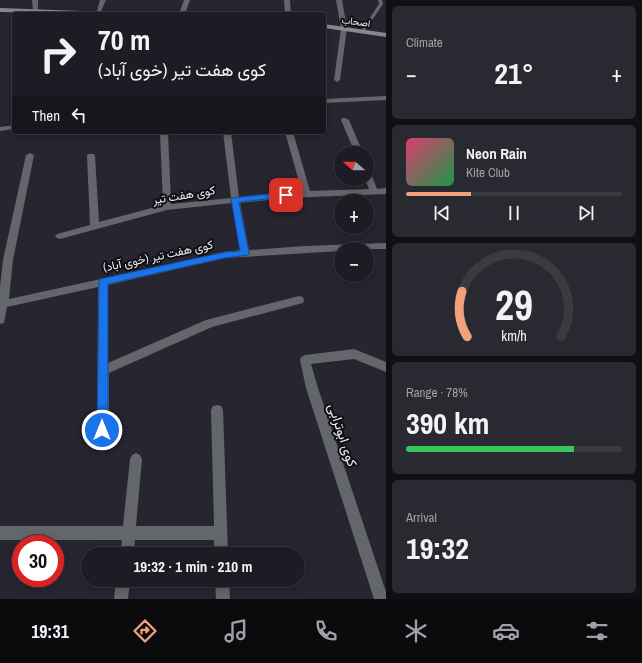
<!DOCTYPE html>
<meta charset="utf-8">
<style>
body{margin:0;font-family:"Archivo Narrow",Vazirmatn,sans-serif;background:#292931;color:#f1f3f6;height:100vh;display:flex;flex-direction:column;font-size:15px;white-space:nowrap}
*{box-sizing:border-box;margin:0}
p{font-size:13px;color:#a0a1a6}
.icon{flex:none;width:22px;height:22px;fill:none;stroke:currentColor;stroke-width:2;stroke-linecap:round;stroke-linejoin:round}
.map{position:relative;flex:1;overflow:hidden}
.sheet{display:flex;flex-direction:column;gap:6px;padding:6px;background:#0f0f14;width:256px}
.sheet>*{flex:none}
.top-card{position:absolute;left:12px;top:12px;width:314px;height:122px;border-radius:4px;box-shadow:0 2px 10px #0003,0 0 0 1px #3a3a41;background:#1c1c24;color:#f1f3f6;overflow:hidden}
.needle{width:26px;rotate:290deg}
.buttons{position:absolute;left:334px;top:146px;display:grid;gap:8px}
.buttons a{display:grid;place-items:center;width:40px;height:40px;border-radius:50%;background:#1c1c24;box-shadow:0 2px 10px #0003,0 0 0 1px #3a3a41;font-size:20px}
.speed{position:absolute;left:12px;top:535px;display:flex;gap:8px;font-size:20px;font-weight:700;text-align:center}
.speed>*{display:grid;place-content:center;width:52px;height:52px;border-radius:50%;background:#1c1c24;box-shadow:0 2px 10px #0003,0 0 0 1px #3a3a41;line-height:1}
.speed .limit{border:6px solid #d22;background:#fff;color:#111}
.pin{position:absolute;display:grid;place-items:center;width:34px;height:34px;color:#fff;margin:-17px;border-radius:8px;box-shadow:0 2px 6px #0006}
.me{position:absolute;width:44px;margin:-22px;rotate:0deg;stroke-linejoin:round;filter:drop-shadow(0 0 3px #0008)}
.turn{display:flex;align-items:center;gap:14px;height:84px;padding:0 20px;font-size:18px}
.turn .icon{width:52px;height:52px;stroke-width:2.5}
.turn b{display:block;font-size:28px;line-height:34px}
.then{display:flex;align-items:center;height:38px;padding:0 20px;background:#0003;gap:8px;font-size:15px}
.big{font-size:30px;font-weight:700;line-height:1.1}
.sheet .card{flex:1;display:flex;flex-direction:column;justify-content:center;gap:6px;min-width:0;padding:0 14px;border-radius:6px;background:#292931}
.sheet .dial{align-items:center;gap:0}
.dial svg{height:104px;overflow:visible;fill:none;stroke:#3a3a41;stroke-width:7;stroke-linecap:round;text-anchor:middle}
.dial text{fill:#f1f3f6;stroke:none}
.song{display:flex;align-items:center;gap:12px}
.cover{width:48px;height:48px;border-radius:6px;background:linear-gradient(135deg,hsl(340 70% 55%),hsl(140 70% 35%))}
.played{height:4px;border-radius:2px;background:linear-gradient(90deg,#f0a27a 30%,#3a3a41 30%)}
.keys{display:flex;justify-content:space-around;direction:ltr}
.heat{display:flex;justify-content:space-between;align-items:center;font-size:22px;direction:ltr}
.charge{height:6px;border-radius:3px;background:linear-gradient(90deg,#34c759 78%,#3a3a41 0)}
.trip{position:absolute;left:81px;top:547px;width:224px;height:40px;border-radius:20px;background:#1c1c24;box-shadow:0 2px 10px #0003,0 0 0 1px #3a3a41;font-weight:700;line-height:40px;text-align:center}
.tab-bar{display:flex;height:64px;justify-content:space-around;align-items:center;background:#0b0b0e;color:#a0a1a6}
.tab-bar .icon{width:28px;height:28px}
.tab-bar .on{color:#f0a27a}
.tab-bar b{font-size:18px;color:#f1f3f6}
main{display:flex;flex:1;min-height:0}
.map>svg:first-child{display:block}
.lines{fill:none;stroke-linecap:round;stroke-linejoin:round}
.service{fill:#63666b;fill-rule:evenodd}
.minor{fill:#63666b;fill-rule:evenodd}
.secondary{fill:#868991;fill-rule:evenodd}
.route{fill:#1a73e8;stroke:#114b97}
.labels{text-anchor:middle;stroke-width:4;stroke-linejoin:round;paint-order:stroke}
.far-street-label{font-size:10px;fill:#eaeaf1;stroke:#0f0f14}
.street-label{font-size:12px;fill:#eaeaf1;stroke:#0f0f14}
.near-street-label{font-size:14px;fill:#eaeaf1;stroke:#0f0f14}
</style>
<main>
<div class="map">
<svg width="386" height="599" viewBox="0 0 386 599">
<rect width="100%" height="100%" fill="#262530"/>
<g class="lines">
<polygon class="service" points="378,0 382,0 383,4 364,32 362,32 361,31 379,4"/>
<g class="minor">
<polygon points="32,0 38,0 38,12 33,11"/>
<polygon points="100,0 106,0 100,14 96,14"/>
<polygon points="184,0 190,0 185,14 179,14"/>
<polygon points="284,0 290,0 291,14 285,14"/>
<polygon points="336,0 342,0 347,28 340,80 337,82 334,80 341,28"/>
<polygon points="386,96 386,100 324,103 324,99"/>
<polygon points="342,118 345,118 349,120 363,153 355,153 341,120"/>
<polygon points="14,125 14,129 0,131 0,127"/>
<polygon points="160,132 168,132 171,204 231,198 223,132 231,132 239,197 302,192 285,132 293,132 310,191 369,189 365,179 367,179 367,170 371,173 377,189 386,188 386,194 286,198 240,203 249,250 304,246 386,243 386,249 341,249 341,251 225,258 108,285 108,363 206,320 299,296 303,297 304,300 303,303 299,304 212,327 109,373 109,430 107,434 103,436 99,434 97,430 98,287 7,307 4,323 0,324 0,287 3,260 26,155 30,153 34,155 13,260 9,299 225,252 240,250 232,203 167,210 60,239 57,238 55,236 57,234 90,225 87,156 88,154 94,154 95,156 99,222 163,205"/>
<polygon points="354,349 386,362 386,372 354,359 311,364 318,388 386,592 386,599 374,599 306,388 300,360 301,357 305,355"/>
<polygon points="217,405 221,406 223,410 228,554 214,554 214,540 135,540 134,554 120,554 122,540 0,540 0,526 123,526 130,459 132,455 136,453 140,455 142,459 136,526 214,526 211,410 213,406"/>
<polygon points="116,580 130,580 128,599 114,599"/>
<polygon points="215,580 229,580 230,599 216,599"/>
</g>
<g class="secondary">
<polygon points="0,8 110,12 113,14 0,12"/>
<polygon points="324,24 386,33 386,37 324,28"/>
</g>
</g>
<polygon class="route" points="286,192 289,195 288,197 239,202 249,253 248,255 225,258 108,284 108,430 106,434 102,435 99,434 97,430 99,282 100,279 225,252 240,251 231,199 232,198"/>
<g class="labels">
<g class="far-street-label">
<text transform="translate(356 21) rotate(8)" y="4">اصحاب</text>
</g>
<g class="street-label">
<text transform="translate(184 195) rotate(-9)" y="4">کوی هفت تیر</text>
<text transform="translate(158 256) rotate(-12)" y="4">کوی هفت تیر (خوی آباد)</text>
</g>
<g class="near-street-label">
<text transform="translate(343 435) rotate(72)" y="5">کوی ابوترابی</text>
</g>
</g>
</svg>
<div class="buttons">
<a><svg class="needle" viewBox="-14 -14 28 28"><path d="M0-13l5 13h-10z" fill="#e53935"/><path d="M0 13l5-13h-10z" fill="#a0a1a6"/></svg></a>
<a>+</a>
<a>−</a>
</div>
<div class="speed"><div class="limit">30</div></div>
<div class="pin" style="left:286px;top:195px;background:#d93025"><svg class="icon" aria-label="arrive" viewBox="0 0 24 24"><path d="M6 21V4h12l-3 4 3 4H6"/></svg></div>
<svg class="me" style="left:102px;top:430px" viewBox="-20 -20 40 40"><circle r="17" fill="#1a73e8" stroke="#fff" stroke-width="3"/><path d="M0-11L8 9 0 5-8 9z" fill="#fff"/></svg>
<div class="trip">19:32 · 1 min · 210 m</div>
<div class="top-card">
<div class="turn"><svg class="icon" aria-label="right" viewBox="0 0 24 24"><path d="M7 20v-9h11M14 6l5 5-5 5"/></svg><div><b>70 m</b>کوی هفت تیر (خوی آباد)</div></div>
<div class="then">Then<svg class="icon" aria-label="left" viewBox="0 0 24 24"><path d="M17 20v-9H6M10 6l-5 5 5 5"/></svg></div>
</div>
</div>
<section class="sheet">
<div class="card"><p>Climate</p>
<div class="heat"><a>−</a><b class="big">21°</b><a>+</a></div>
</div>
<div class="card">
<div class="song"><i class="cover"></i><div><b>Neon Rain</b><p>Kite Club</p></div></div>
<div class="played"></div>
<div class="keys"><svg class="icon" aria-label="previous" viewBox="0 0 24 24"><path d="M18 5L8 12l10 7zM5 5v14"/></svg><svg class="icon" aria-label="pause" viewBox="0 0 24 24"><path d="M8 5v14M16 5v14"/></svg><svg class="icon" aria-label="next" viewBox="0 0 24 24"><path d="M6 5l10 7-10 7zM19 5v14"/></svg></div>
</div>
<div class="card dial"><svg viewBox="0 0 100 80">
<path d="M14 69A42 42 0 1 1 86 69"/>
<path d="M14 69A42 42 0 0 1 10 34" stroke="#f0a27a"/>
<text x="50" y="56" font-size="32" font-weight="700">29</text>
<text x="50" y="72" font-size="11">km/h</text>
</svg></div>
<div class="card"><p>Range · 78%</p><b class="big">390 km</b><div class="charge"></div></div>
<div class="card"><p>Arrival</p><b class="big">19:32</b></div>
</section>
</main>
<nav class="tab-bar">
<b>19:31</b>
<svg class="icon on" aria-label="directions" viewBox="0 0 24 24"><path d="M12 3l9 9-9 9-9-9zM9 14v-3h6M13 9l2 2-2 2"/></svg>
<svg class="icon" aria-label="music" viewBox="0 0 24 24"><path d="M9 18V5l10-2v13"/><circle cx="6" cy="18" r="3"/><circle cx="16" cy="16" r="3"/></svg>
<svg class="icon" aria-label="phone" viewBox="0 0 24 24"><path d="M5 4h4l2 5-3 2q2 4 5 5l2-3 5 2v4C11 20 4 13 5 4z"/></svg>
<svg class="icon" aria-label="climate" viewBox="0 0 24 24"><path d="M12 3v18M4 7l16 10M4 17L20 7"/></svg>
<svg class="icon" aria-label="car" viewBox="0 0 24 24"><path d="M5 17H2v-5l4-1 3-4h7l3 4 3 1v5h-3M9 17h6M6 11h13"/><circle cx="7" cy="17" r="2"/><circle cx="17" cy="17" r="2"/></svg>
<svg class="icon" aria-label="filters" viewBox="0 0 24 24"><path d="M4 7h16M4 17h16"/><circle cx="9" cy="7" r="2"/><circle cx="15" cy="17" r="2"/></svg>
</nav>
